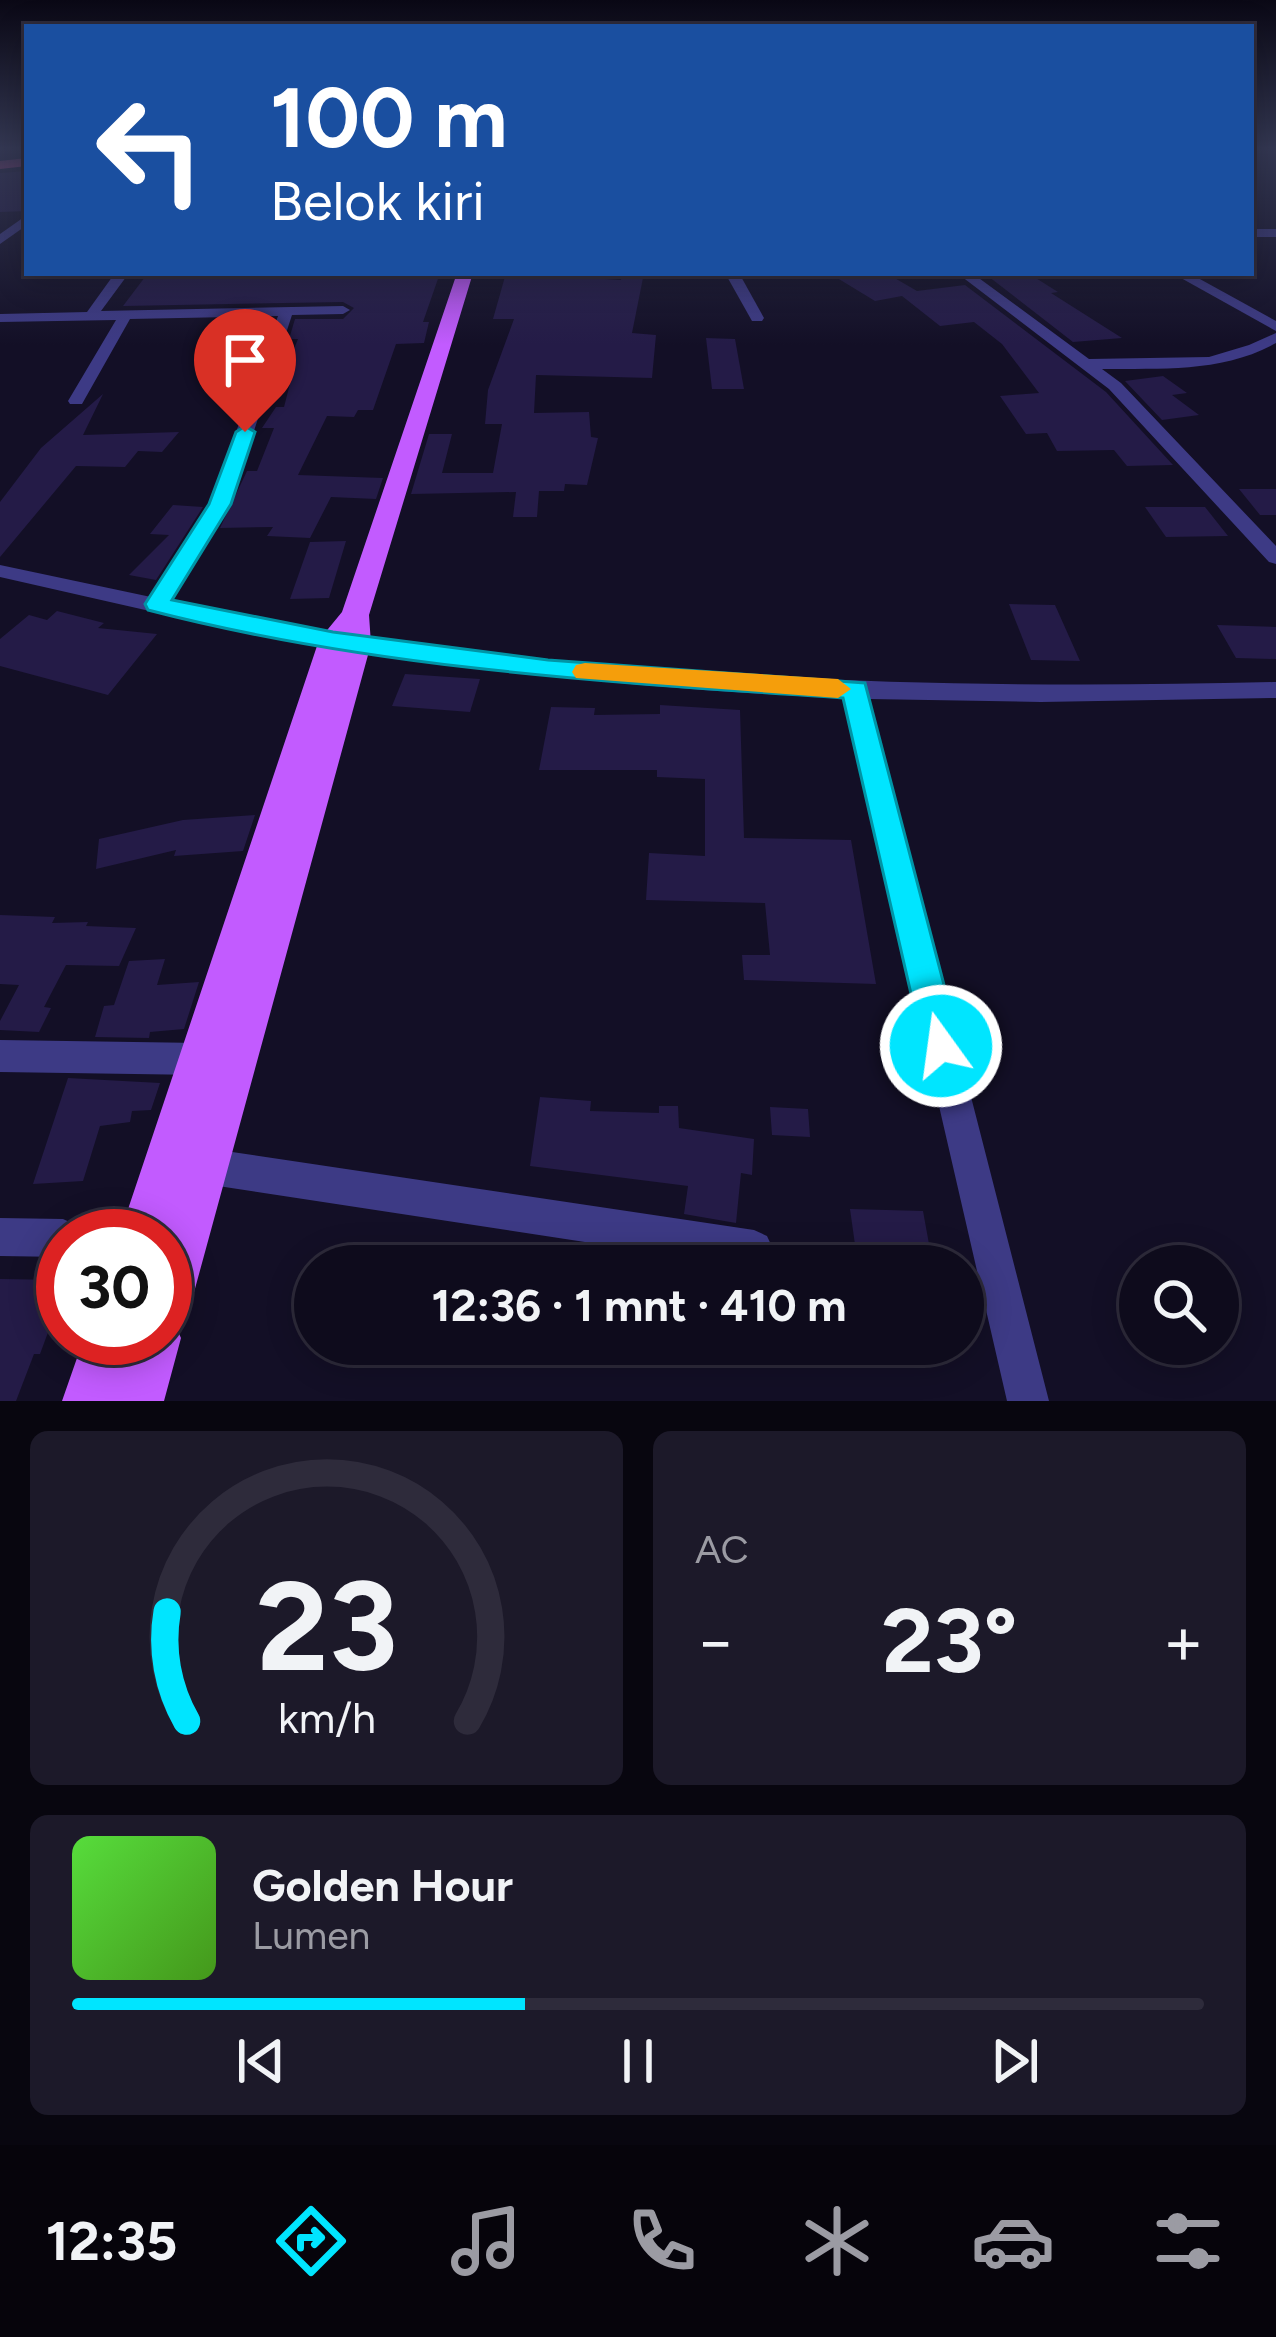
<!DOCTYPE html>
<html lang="id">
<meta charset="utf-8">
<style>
body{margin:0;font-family:Figtree,sans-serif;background:#1c1929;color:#f1f3f6;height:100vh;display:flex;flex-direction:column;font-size:45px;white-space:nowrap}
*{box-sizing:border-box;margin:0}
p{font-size:39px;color:#9b9ba3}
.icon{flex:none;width:66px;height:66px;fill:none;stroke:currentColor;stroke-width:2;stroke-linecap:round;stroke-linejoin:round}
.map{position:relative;height:1401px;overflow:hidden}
.drawer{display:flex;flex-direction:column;gap:30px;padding:30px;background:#08060f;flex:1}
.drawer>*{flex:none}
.top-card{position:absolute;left:24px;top:24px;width:1230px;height:252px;border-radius:0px;box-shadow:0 6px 30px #0003,0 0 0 3px #2e2b3b;background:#1a4fa0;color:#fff;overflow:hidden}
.tools{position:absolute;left:1119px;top:1245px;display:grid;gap:24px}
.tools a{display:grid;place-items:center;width:120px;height:120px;border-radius:50%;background:#0e0b1c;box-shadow:0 6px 30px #0003,0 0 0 3px #2e2b3b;font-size:60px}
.speed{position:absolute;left:36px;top:1209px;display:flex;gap:24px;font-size:60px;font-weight:700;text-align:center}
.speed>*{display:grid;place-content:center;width:156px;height:156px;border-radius:50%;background:#0e0b1c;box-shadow:0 6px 30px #0003,0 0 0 3px #2e2b3b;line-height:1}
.speed .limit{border:18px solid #d22;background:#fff;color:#111}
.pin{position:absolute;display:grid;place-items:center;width:102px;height:102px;color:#fff;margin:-123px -51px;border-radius:50% 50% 50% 0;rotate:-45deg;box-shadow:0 0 12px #0007}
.pin .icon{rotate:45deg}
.me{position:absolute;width:132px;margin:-66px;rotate:346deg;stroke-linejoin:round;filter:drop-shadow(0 0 9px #0008)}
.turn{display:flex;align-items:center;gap:42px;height:252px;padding:0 48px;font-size:54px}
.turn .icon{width:156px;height:156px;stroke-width:2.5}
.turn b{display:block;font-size:84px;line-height:102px}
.big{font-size:90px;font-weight:700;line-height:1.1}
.drawer .card{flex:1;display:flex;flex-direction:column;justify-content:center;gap:18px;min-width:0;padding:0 42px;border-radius:18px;background:#1c1929}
.drawer .dial{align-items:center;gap:0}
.dial svg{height:312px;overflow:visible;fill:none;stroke:#2e2b3b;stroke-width:7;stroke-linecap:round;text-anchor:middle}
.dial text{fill:#f1f3f6;stroke:none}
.song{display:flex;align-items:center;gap:36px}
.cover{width:144px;height:144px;border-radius:18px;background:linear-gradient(135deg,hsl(110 70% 55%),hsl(100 70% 35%))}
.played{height:12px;border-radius:6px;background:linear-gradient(90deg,#00e5ff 40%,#2e2b3b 40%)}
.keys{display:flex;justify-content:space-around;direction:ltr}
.heat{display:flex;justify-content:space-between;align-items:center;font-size:66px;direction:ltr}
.drawer .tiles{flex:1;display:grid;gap:30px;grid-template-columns:1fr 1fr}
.card:last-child{grid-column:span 2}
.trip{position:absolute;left:294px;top:1245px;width:690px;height:120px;border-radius:60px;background:#0e0b1c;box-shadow:0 6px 30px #0003,0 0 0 3px #2e2b3b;font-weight:700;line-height:120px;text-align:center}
.tab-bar{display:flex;height:192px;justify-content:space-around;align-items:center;background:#06040b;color:#9b9ba3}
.tab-bar .icon{width:84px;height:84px}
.tab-bar .on{color:#00e5ff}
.tab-bar b{font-size:54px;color:#f1f3f6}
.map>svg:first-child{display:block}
.building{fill:#241b47}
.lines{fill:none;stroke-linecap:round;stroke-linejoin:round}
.minor{fill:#3d3a85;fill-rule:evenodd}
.major{fill:#c25bff;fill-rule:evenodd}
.highway{fill:#ff4fa3;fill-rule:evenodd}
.route{fill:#00e5ff;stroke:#0095a6;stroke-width:3}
.slow{fill:#f59e0b}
</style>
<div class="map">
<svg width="1276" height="1401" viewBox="0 0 1276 1401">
<rect width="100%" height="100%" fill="#130f26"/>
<g class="building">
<polygon points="27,171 27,211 0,212 0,173"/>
<polygon points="148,273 440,273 423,322 429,322 424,343 396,344 373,410 358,410 354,417 327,416 298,475 383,478 376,499 331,497 310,538 267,536 273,527 220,528 247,471 257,471 274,428 262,428 276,407 284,407 294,368 286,368 298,339 289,339 295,319 343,319 354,308 343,302 123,306"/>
<polygon points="506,273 621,280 622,273 644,273 632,333 656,335 652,378 536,375 534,413 589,412 591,437 598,438 587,485 565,484 564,491 539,491 537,517 513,517 516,492 411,494 429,434 452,434 442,473 493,473 502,424 485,424 488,390 514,319 493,319"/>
<polygon points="829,273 886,273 917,291 965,285 1106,392 1173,465 1127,466 1114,450 1057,451 1047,433 1026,434 1000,396 1039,393 1002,344 974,322 940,326 902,296 875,301"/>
<polygon points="984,273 1031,275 1058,292 1051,293 1122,338 1073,342"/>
<polygon points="706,338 735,339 744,389 712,389"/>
<polygon points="1163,376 1187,393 1172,395 1199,415 1162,420 1125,381"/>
<polygon points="103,394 83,435 179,432 162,452 138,451 125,467 76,466 0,557 0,502 41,448"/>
<polygon points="1239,489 1276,489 1276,515 1260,515"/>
<polygon points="173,505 203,507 156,580 129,575 169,535 150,534"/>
<polygon points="1145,507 1205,507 1228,536 1166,537"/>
<polygon points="346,541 329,598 290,599 310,542"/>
<polygon points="1009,604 1055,605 1080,661 1031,660"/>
<polygon points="57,611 104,623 98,628 157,634 108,695 0,666 0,639 29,615 47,620"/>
<polygon points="1217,625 1276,627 1276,659 1236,658"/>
<polygon points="405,674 480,679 470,712 392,706"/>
<polygon points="660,705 740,710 744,838 851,840 876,984 744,980 742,955 770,955 765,903 646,900 649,853 705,856 705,779 657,777 657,770 539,770 551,707 595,708 594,715 660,714"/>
<polygon points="255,815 243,851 174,856 176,850 96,869 99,839 183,820"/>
<polygon points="0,915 55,917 52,923 88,922 86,926 136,928 119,966 66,965 44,1007 51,1008 39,1032 0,1030 0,1021 19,985 0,984"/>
<polygon points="165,959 157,985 199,982 184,1029 150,1032 149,1038 95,1037 104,1006 114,1005 129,961"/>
<polygon points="68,1078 160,1083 151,1110 132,1111 130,1122 100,1126 83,1181 33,1184"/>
<polygon points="540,1097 591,1101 590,1111 659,1113 659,1106 678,1106 679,1128 754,1139 752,1175 741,1173 736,1223 684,1214 688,1186 530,1166"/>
<polygon points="770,1107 808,1109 810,1137 772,1135"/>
<polygon points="850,1209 923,1211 933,1266 858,1266"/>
<polygon points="0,1279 63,1280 63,1292 40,1354 34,1354 16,1401 0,1401"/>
</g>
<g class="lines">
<g class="minor">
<polygon points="27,215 27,225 0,244 0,234"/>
<rect x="1251" y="229" width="25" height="8"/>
<path d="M115,273H129L101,311L343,306L350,310L343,314L292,315L230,504L169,601C534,678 905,691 1276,682V698L1041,702L869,699L1049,1401H1007L845,698C675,691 506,675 338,648C224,630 112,602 0,577V565L151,597L210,504L278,316L130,319L82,404H70L68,401L116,320L0,322V314L87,312Z"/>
<polygon points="725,273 739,273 764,318 762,321 752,321"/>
<path d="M957,273H972L1089,359L1209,357L1249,345L1276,333V343C1222,373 1162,368 1102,369L1121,383L1276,546V564L1269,562L1109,389Z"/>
<polygon points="1172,273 1189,273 1276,321 1276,331"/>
<polygon points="0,1040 201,1043 213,1048 218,1059 213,1070 201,1075 0,1072"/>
<polygon points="205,1148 754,1230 767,1236 773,1249 767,1262 742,1266 205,1184 192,1179 187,1166 192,1153"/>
<polygon points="0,1218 63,1219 76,1225 81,1236 63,1236 63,1257 0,1256"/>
</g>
<polygon class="major" points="457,273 473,273 369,615 371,644 190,1307 182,1324 176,1327 181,1338 164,1401 62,1401 84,1338 165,1338 165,1236 119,1236 319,640 342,612"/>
<polygon class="highway" points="27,158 27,166 0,169 0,161"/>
</g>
<linearGradient id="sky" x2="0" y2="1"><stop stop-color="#0a0815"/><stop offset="0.43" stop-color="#333752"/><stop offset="1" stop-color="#333752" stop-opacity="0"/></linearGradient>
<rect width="1276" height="345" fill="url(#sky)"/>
<path class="route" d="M245,426L255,432L231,504L172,600L333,632L548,660L865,683L960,1046L955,1058L941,1063L928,1058L923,1046L843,698C611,682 375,669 148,610L145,604L209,504L236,432Z"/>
<polygon class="slow" points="585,663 838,679 851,689 838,698 576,678 572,672 576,665"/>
</svg>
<div class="tools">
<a><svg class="icon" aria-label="search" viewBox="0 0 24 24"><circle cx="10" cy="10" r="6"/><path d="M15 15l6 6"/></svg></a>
</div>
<div class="speed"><div class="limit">30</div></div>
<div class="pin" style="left:245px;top:432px;background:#d93025"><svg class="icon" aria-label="arrive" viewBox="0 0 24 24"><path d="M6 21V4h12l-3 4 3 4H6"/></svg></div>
<svg class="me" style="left:941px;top:1046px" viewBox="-20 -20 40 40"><circle r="17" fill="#00e5ff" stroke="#fff" stroke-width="3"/><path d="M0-11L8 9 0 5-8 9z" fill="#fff"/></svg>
<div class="trip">12:36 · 1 mnt · 410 m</div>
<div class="top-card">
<div class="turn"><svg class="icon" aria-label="left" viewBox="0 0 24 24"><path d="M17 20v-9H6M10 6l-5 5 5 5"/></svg><div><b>100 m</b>Belok kiri</div></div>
</div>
</div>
<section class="drawer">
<div class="tiles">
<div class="card dial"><svg viewBox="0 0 100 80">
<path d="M14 69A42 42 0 1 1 86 69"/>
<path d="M14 69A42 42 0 0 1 9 41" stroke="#00e5ff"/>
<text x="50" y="56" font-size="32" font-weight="700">23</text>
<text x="50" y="72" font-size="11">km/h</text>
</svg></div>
<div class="card"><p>AC</p>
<div class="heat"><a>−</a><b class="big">23°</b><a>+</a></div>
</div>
<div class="card">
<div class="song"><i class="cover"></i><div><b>Golden Hour</b><p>Lumen</p></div></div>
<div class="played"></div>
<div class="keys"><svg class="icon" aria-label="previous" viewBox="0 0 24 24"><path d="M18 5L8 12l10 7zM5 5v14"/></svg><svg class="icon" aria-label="pause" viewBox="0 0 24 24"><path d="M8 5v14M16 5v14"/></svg><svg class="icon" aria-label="next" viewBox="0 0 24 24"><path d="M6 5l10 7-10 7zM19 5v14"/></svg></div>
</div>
</div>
</section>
<nav class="tab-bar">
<b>12:35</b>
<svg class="icon on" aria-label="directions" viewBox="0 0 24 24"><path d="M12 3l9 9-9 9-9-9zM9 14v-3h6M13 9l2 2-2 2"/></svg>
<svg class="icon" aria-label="music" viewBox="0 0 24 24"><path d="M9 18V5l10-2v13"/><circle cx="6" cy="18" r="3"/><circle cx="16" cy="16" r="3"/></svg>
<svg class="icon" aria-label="phone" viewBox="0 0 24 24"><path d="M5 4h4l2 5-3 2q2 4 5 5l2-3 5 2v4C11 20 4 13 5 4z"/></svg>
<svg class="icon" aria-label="climate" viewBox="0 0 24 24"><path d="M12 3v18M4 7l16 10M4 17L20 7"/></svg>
<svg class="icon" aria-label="car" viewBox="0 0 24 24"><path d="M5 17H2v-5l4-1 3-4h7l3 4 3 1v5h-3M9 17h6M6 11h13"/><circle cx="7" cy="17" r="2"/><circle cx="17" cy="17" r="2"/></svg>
<svg class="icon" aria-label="filters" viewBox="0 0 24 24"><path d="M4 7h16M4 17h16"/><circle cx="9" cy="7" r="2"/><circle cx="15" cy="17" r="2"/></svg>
</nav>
